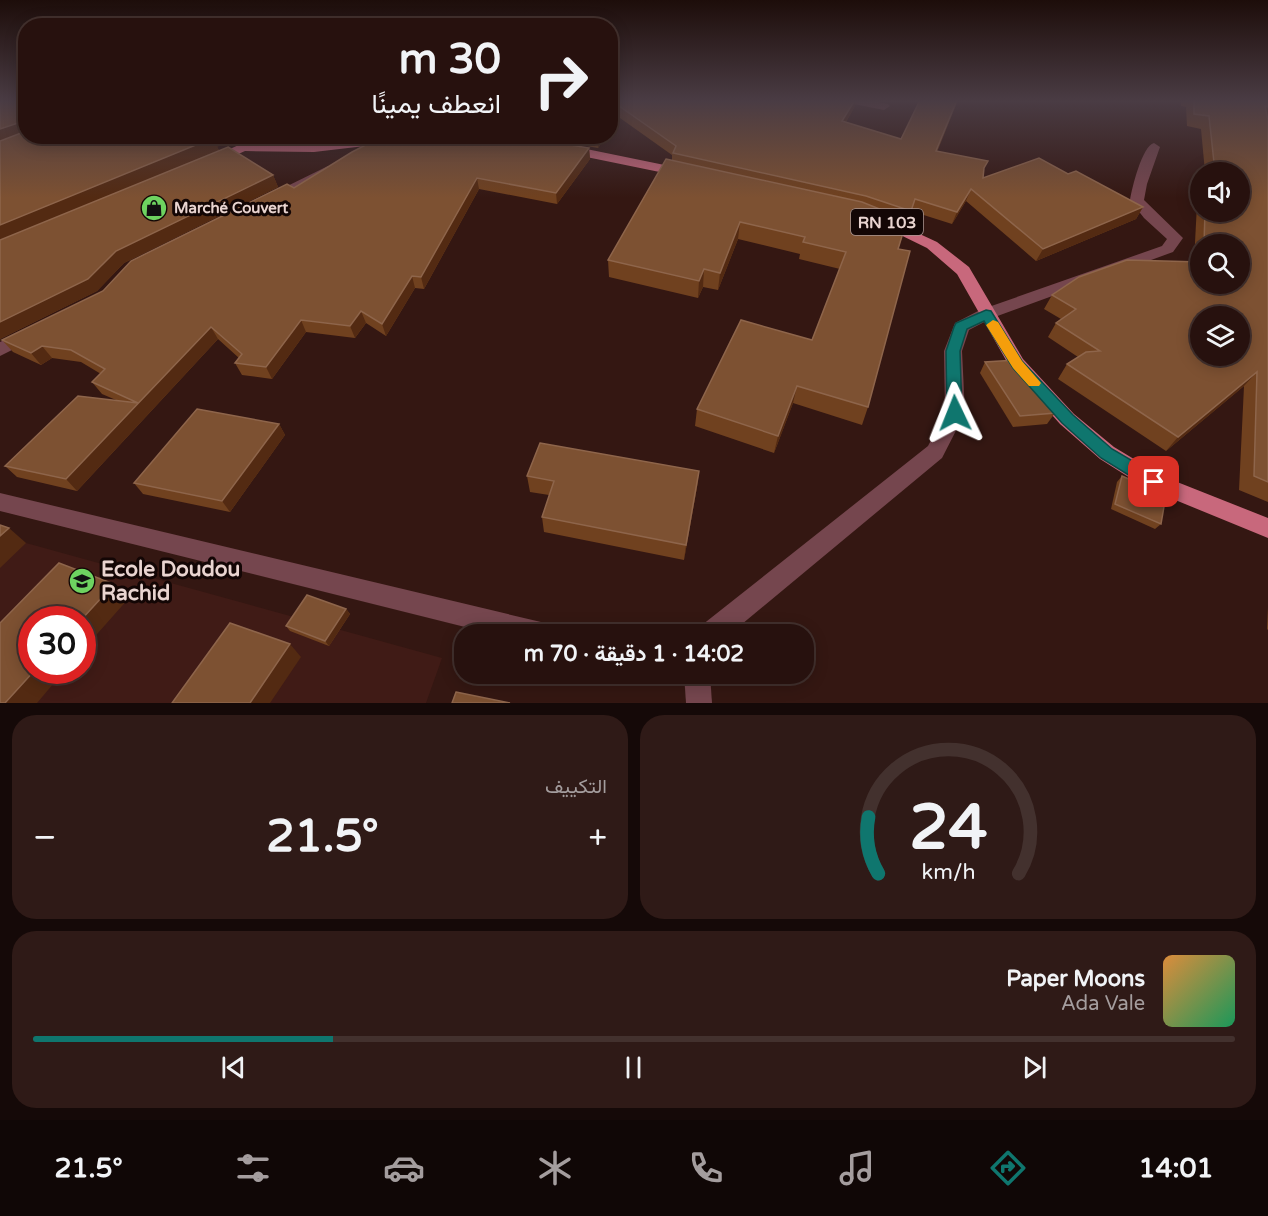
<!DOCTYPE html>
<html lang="ar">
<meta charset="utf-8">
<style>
body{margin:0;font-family:"Varela Round",Vazirmatn,sans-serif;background:#2f1a17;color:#f1f3f6;direction:rtl;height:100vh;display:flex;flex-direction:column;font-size:22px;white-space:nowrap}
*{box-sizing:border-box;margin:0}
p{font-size:20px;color:#a49d9e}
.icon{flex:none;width:33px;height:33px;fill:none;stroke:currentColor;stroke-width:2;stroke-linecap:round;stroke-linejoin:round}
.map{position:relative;height:703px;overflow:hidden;direction:ltr}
.sheet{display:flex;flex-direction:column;gap:12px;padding:12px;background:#150908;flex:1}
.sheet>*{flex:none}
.banner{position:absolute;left:18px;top:18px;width:600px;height:126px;border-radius:24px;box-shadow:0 3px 15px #0003,0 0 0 2px #43312e;direction:rtl;background:#27110e;color:#f1f3f6;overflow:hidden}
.controls{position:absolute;left:1190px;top:162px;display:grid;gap:12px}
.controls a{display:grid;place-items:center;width:60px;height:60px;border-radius:50%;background:#27110e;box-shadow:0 3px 15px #0003,0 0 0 2px #43312e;font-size:30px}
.speed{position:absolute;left:18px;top:606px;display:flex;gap:12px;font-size:30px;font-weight:700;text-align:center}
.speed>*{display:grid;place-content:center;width:78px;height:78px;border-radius:50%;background:#27110e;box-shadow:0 3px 15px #0003,0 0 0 2px #43312e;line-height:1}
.speed .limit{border:9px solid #d22;background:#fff;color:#111}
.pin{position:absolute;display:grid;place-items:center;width:51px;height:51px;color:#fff;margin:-26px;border-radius:12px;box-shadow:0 3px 9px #0006}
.me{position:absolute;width:66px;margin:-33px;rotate:358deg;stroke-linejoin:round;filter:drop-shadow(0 0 4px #0008)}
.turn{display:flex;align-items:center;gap:21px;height:126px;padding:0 18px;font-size:27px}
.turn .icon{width:78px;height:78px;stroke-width:2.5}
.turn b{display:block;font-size:42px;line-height:51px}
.big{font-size:45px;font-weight:700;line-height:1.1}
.sheet .card{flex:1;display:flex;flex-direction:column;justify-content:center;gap:9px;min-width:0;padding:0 21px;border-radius:24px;background:#2f1a17}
.sheet .dial{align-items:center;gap:0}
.dial svg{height:156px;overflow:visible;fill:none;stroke:#43312e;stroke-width:7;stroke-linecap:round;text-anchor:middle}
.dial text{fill:#f1f3f6;stroke:none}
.song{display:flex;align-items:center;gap:18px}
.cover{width:72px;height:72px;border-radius:9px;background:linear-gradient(135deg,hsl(30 70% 55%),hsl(150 70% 35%))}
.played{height:6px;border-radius:3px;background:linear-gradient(90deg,#0f766e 25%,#43312e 25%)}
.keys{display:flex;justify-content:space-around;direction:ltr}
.heat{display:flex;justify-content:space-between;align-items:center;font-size:33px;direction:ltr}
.sheet .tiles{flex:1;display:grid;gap:12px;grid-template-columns:1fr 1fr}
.card:last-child{grid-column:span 2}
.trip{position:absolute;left:454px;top:624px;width:360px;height:60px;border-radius:24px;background:#27110e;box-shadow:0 3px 15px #0003,0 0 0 2px #43312e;font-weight:700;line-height:60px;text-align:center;direction:rtl}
.dock{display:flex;height:96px;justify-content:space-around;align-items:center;background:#100706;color:#a49d9e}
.dock .icon{width:42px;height:42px}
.dock .on{color:#0f766e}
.dock b{font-size:27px;color:#f1f3f6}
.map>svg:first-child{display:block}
.built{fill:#401b16;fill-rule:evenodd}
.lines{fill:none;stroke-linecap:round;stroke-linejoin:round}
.lane{fill:#75464e;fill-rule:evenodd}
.street{fill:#75464e;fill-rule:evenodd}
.primary{fill:#c8687c;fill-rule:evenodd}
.wall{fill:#70411f;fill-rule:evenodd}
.shaded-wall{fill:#532a12}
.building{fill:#7d5132;stroke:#8e654b;stroke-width:1.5;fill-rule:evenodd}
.route{fill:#0f766e;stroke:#0a4d48;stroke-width:1.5}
.slow{fill:#f59e0b}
.labels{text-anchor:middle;stroke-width:6;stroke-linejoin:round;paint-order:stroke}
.far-poi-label{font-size:15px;font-weight:bold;fill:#e9d4d0;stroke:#130605;text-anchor:start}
.shield{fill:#130605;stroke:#a99693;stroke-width:1.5}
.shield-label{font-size:16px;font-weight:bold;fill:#e9d4d0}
.near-poi-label{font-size:21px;font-weight:bold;fill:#e9d4d0;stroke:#130605;text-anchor:start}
</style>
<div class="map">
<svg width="1268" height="703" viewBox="0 0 1268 703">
<rect width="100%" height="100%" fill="#341712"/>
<path class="built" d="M0,533L26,543L442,658L426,703H0ZM32,620H82V670H32Z"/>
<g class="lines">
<polygon class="lane" points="843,100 868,100 888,104 890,106 884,110 849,103"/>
<g class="street">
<polygon points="256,136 274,136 248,150 243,151 237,147"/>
<path d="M1154,143L1160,147L1147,184L1144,200L1183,238L1173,252L992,318L969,330L962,351L965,413L942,458L730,634H699L702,625L928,446L945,413L944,351L955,323L980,310L1162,246L1167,239L1144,218L1130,200C1132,188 1142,146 1154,143Z"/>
<polygon points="328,166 333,167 335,170 333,173 277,200 267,200 265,197"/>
<polygon points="28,329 34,331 37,335 34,339 0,356 0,342"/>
<polygon points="0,493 541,622 550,625 554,634 493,634 0,511"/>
<polygon points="684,674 710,674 712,703 686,703"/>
</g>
<g class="primary">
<polygon points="380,136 405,138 399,142 314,152 245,151 216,164 206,164 204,161 243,143 314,144"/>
<polygon points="567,145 684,169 691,173 684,177 562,152 561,149"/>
<polygon points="883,217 937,242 969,267 1023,359 1074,414 1114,447 1162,476 1268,518 1268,538 1146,488 1100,459 1060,424 1011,369 957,274 927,248 878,224 876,221"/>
</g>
</g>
<g class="wall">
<polygon points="0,100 26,100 26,136 217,147 219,150 45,222 273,175 278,187 124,263 97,291 0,339"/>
<polygon points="610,100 856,100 855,106 846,122 901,139 920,100 958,100 937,152 983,173 983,178 1068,174 1143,207 1136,219 1036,261 966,201 952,224 911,211 898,249 868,407 862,425 793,403 774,453 695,426 697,409 812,340 840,269 799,259 800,254 738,239 718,290 703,287 698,298 609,277 608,260 672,161 672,155 620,118"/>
<path d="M1181,100H1268V502L1239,490L1244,386L1166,451L1058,379L1067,364L1078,357L1048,337L1056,323L1061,319L1044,309L1052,295L1194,262L1198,185L1200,181V212H1239V172H1205L1201,129L1187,126L1186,107L1181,106ZM1200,244H1239L1200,284Z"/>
<polygon points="529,136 606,136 598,148"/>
<polygon points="589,148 590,159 557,204 479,189 424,289 415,288 386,336 366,323 355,338 306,332 272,379 242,375 235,363 239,358 218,339 77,491 17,477 5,466 116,400 102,394 92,382 101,374 81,362 52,358 41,365 13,352 2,340 103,291 294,188"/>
<polygon points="985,362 1055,413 1047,424 1013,427 980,373"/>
<polygon points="279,424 285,435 230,512 143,494 134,483"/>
<polygon points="699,471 697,487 684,560 544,532 542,517 549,495 530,492 527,476"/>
<polygon points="1122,476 1161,524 1155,529 1111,509 1117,482"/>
<polygon points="1268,607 1268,630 1267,629"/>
<polygon points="346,609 350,614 329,646 290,631 286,626"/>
</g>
<g class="shaded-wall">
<polygon points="855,100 856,100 855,106 840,132 842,121"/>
<polygon points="957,100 958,100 932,163 936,151"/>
<polygon points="619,106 620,118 610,130 610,118"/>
<polygon points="18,123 25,134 0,144 0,129"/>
<polygon points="211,136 240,136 217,147 219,150 0,241 0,225"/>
<polygon points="326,136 354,136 327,140"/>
<polygon points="597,136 606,136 598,148"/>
<polygon points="589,148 590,159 557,204 556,193"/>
<polygon points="273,175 278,187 124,263 97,291 0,339 0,322 116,251"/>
<polygon points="477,178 479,189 424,289 421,277"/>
<polygon points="971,189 966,201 952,224 957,212"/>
<polygon points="1143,207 1136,219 1036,261 1043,249"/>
<polygon points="740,222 738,239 718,290 720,273"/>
<polygon points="704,269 703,287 698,298 699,281"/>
<polygon points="412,276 415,288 386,336 382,324"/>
<polygon points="361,311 366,323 355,338 350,326"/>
<polygon points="301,320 306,332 272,379 266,367"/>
<polygon points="211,327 218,339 77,491 66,479"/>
<polygon points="42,346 52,358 41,365 31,353"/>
<polygon points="1257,372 1244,386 1166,451 1178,437"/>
<polygon points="797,386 793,403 774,453 778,436"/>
<polygon points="279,424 285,435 230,512 222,501"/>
<polygon points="699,471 697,487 684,560 686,545"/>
<polygon points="9,528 26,543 0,568 0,536"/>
<polygon points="114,584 129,598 82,651 82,620 81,620"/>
<polygon points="346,609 350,614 329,646 325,641"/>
<polygon points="290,644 301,657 270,703 250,703"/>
<polygon points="35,670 65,670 37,703 5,703"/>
</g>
<g class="building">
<polygon points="0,100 26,100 26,123 18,123 0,129"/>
<polygon points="610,100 855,100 842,121 901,139 920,100 957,100 936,151 988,161 984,168 983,178 1039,158 1068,174 1076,171 1143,207 1043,249 971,189 957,212 915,199 911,211 866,196 673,153 676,146 619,106 610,118"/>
<path d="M1194,100H1268V107L1265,106L1268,120V482L1254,476L1257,372L1178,437L1067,364L1086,352L1100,351L1056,323L1076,309L1052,295L1079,277L1127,260L1200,262V284H1239V244H1204L1205,212H1239V172H1215L1209,116L1194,114ZM1200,316H1239V356H1200Z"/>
<polygon points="26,131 26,136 211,136 213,138 0,225 0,141"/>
<polygon points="383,136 515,136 589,148 556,193 477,178 421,277 412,276 382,324 361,311 350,326 301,320 266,367 235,363 242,354 211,327 66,479 5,466 78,396 138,403 92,382 105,369 71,350 42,346 31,353 2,340 103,291 131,261 287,184 294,188 352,152"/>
<polygon points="228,147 273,175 116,251 88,279 0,322 0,240"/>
<polygon points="666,159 862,202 907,220 898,249 910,251 868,407 797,386 778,436 697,409 741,320 812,340 846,252 803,242 805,237 740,222 720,273 704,269 699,281 608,260"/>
<polygon points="1016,360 1055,413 1020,416 985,362"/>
<polygon points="197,409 279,424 222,501 134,483"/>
<polygon points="540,443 699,471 686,545 542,517 554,481 527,476"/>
<polygon points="1122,476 1166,495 1161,524 1115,504"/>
<polygon points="0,525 9,528 0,536"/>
<polygon points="59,563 114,584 81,620 32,620 32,670 35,670 5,703 0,703 0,623"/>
<polygon points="307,595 346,609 325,641 286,626"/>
<polygon points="230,623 290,644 250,703 172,703"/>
<polygon points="456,692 510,703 452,703"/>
</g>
<linearGradient id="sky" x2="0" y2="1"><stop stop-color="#1d0d0a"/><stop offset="0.51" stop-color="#4a3c44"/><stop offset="1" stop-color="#4a3c44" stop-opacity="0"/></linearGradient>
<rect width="1268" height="198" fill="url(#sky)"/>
<polygon class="route" points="986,310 991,311 1022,361 1073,415 1112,449 1160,477 1162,482 1160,487 1154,489 1148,487 1101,458 1062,423 1013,368 984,321 967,329 960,351 962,413 960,417 950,417 947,413 946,351 954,327 956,323"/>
<polygon class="slow" points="993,320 998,322 1022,361 1041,383 1039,386 1029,386 1013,368 986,325"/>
<defs>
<g id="shop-disc" transform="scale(1.35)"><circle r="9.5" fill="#6ed360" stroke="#130605"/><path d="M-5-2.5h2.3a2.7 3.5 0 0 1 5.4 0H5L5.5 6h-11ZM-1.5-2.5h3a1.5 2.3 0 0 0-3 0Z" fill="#111"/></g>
<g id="school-disc" transform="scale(1.35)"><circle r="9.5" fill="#6ed360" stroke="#130605"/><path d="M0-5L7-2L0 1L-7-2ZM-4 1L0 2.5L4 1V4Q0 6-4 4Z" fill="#111"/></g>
</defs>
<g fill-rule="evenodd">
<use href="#shop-disc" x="154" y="208"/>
<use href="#school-disc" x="82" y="581"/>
</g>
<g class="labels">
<g class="far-poi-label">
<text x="174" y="213">Marché Couvert</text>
</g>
<rect class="shield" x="851" y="209" width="72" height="26" rx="4.5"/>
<g class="shield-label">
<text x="887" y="228">RN 103</text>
</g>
<g class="near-poi-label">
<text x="101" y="576">Ecole Doudou<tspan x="101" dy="24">Rachid</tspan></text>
</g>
</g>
</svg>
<div class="controls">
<a><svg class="icon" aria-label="sound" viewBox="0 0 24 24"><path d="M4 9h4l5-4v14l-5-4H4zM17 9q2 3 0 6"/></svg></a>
<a><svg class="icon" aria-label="search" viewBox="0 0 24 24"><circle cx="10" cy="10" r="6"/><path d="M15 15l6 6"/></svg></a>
<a><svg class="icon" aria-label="layers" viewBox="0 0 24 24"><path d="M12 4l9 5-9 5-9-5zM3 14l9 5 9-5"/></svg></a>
</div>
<div class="speed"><div class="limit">30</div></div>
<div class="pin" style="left:1154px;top:482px;background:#d93025"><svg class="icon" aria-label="arrive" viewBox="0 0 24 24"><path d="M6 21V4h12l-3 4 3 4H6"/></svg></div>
<svg class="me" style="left:955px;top:413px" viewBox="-20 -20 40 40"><path d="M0-17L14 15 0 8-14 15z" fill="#0f766e" stroke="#fff" stroke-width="4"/></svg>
<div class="trip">14:02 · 1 دقيقة · 70 m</div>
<div class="banner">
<div class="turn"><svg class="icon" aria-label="right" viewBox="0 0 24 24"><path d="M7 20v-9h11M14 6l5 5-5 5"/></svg><div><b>30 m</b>انعطف يمينًا</div></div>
</div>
</div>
<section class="sheet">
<div class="tiles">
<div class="card dial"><svg viewBox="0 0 100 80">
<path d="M14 69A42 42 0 1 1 86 69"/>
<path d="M14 69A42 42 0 0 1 9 40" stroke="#0f766e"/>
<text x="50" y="56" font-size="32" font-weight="700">24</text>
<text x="50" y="72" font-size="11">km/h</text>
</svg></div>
<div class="card"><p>التكييف</p>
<div class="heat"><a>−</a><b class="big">21.5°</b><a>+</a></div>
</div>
<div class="card">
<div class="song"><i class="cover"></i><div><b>Paper Moons</b><p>Ada Vale</p></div></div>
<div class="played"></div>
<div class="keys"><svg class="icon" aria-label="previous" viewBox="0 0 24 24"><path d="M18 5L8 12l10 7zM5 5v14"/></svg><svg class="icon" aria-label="pause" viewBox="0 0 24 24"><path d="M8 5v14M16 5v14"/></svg><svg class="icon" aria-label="next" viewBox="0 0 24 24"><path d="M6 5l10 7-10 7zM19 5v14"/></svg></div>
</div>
</div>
</section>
<nav class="dock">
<b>14:01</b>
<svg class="icon on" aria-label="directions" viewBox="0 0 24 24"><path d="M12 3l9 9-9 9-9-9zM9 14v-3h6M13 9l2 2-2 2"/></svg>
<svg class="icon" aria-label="music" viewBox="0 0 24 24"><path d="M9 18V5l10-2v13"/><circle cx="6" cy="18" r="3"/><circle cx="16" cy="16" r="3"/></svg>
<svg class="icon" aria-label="phone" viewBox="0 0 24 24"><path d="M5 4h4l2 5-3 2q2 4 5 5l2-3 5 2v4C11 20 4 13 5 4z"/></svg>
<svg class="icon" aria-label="climate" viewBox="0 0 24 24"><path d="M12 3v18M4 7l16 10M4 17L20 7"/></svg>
<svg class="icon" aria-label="car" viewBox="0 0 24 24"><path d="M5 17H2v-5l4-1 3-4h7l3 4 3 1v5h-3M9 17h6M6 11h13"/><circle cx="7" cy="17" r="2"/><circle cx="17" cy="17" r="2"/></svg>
<svg class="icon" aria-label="filters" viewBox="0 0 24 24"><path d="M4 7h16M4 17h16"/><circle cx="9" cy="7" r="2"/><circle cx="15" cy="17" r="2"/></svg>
<b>21.5°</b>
</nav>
